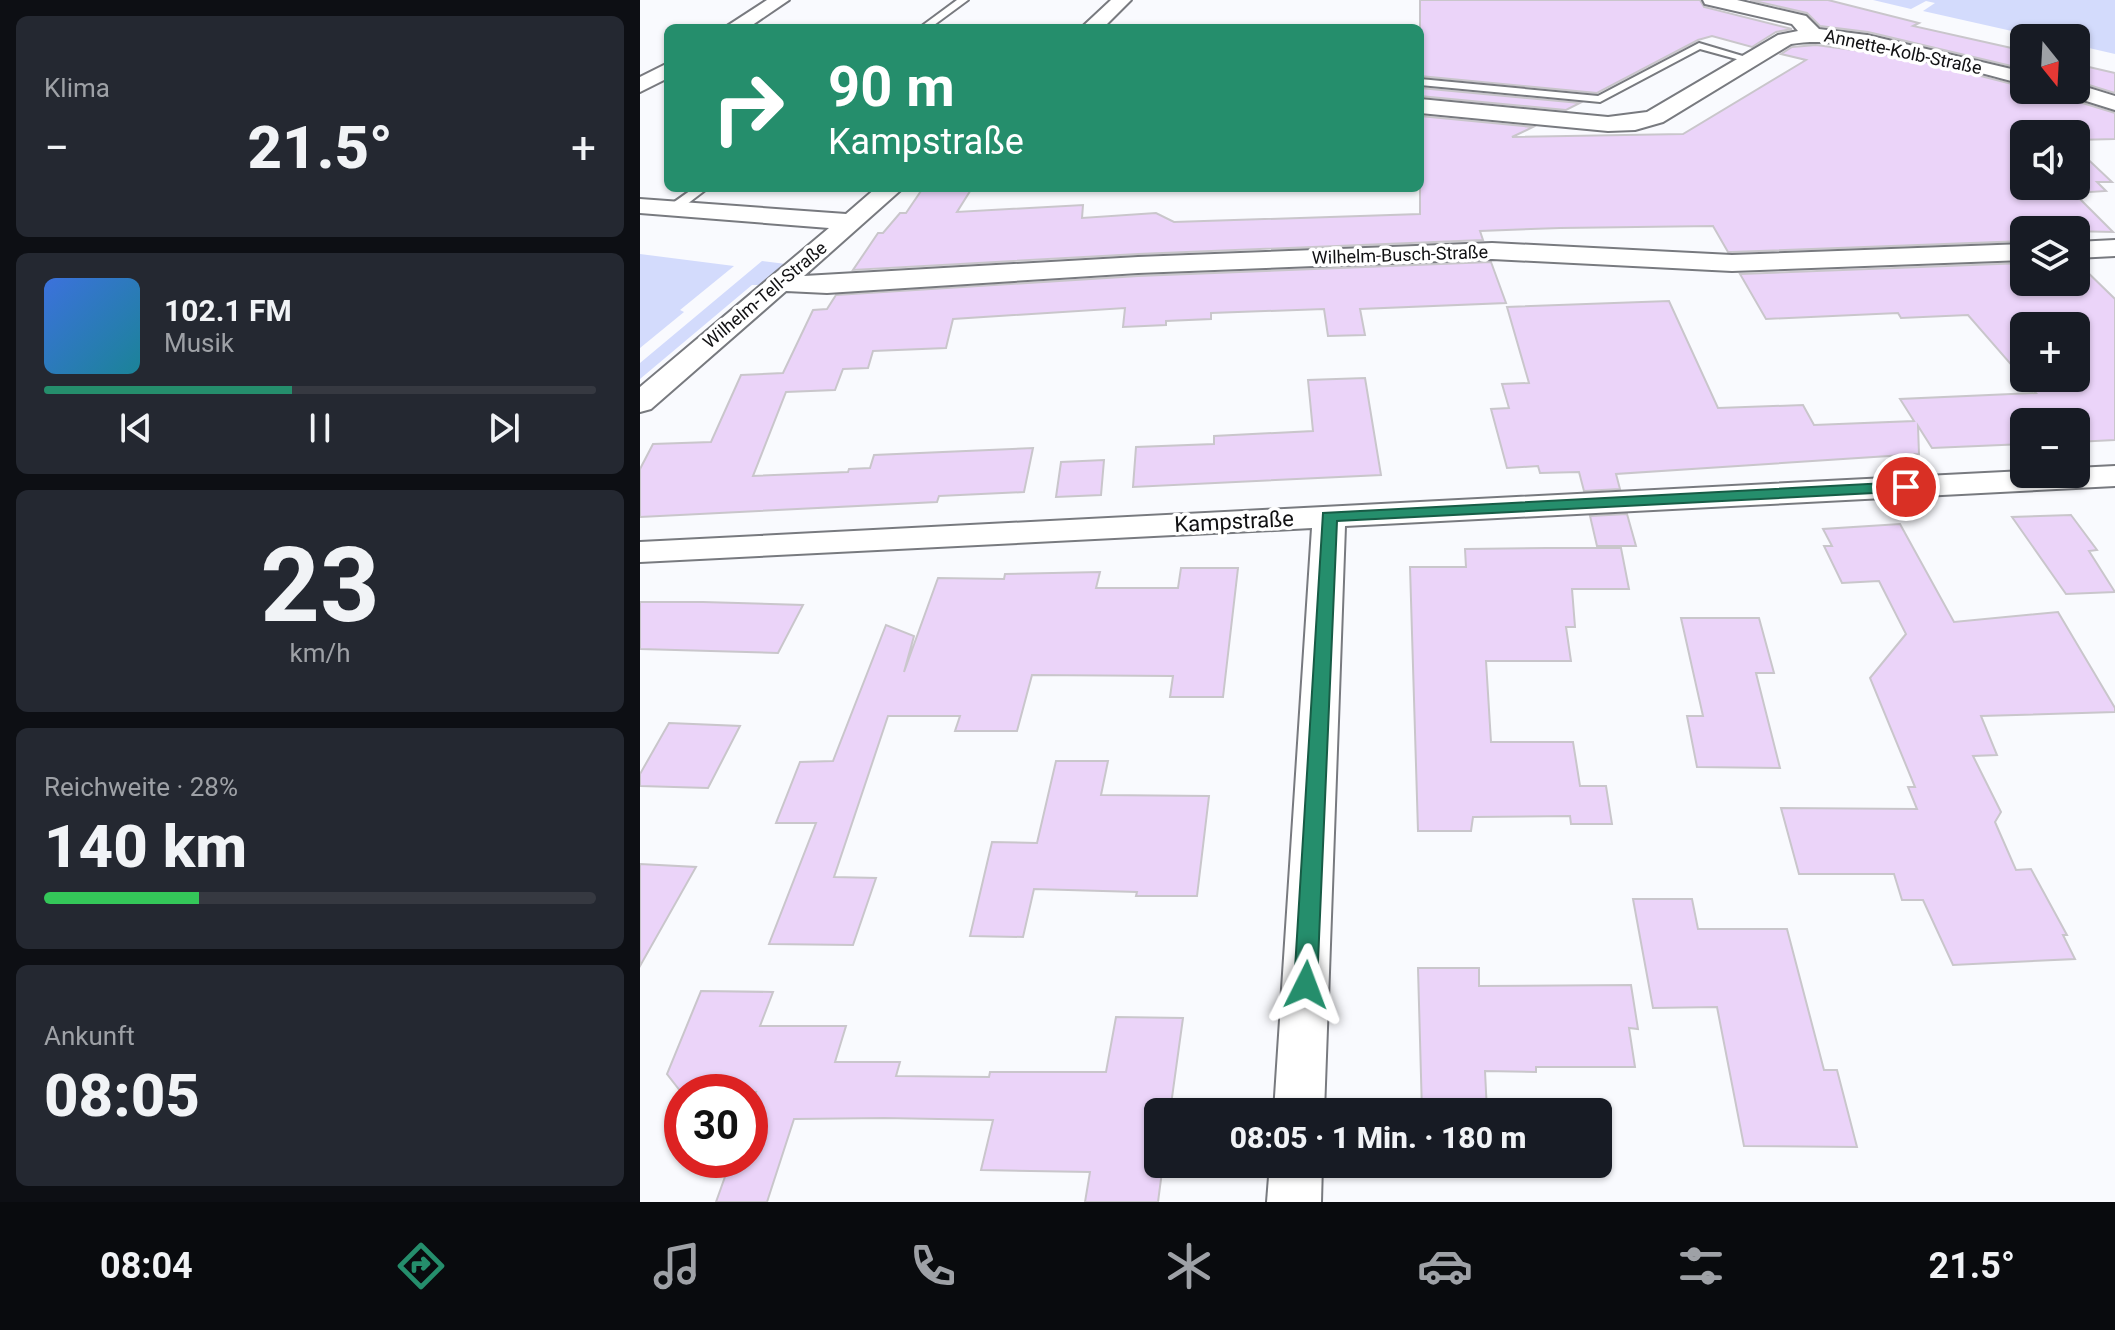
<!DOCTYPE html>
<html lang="de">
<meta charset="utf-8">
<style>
body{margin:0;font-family:Roboto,sans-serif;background:#242831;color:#f1f3f6;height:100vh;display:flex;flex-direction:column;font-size:30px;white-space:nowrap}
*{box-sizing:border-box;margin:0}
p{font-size:26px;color:#9ea1a6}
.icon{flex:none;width:44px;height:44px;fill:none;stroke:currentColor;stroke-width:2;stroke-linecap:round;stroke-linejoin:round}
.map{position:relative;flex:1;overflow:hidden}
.sheet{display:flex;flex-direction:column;gap:16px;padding:16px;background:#0d0f14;width:640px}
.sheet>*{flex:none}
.top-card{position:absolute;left:24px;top:24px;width:760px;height:168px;border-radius:12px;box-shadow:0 2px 6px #0004;background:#258e6c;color:#fff;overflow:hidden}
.needle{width:52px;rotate:162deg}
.tools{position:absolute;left:1370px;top:24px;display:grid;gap:16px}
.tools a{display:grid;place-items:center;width:80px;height:80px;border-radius:12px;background:#171b24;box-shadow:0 2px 6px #0004;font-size:40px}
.speed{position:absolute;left:24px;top:1074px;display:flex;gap:16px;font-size:40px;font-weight:700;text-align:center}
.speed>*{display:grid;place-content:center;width:104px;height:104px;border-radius:50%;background:#171b24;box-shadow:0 2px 6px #0004;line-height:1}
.speed .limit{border:12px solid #d22;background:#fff;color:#111}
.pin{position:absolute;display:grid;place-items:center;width:68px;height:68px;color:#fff;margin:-34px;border:4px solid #fff;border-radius:50%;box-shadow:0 2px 8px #0007}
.me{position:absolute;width:88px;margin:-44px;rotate:3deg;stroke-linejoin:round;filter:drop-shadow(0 0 6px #0008)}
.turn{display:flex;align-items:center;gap:28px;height:168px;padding:0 32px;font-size:36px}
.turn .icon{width:104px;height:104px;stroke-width:2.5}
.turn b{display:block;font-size:56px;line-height:68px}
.big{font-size:60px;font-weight:800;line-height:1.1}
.sheet .tile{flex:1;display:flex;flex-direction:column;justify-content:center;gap:12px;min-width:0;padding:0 28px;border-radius:12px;background:#242831}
.sheet .dial{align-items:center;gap:0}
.dial b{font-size:104px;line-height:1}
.song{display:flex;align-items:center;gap:24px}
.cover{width:96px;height:96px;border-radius:12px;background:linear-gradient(135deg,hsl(220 70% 55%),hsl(190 70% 35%))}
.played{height:8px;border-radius:4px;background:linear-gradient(90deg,#258e6c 45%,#363941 45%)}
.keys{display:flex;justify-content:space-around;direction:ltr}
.heat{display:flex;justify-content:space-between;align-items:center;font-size:44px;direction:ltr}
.charge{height:12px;border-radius:6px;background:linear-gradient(90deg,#34c759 28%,#363941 0)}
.trip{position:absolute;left:504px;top:1098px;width:468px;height:80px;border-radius:12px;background:#171b24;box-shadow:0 2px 6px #0004;font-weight:800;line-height:80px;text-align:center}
.dock{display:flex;height:128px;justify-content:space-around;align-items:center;background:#090b0e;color:#9ea1a6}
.dock .icon{width:56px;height:56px}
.dock .current{color:#258e6c}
.dock b{font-size:36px;color:#f1f3f6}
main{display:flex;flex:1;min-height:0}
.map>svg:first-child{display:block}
.green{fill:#d3dbfc}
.building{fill:#ebd4f9;stroke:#c9c6cb;stroke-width:2;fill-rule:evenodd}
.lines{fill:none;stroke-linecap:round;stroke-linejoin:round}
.service-casing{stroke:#787a7f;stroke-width:4}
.minor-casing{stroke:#787a7f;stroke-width:4}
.service{fill:#fff;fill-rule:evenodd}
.minor{fill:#fff;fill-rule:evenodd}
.route{fill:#258e6c;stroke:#185c46;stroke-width:2}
.labels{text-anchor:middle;stroke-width:7;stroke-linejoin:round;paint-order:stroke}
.far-street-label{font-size:18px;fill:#111113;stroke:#fff}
.street-label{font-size:22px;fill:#111113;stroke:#fff}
</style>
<main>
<section class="sheet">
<div class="tile"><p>Klima</p>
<div class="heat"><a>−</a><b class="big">21.5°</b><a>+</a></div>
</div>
<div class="tile">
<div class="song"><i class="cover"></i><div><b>102.1 FM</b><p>Musik</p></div></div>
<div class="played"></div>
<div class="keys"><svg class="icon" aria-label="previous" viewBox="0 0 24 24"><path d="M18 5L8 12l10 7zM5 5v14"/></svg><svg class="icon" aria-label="pause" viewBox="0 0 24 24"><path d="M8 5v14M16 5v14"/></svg><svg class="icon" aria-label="next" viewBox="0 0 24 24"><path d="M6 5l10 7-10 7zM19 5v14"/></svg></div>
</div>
<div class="tile dial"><b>23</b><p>km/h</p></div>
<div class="tile"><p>Reichweite · 28%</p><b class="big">140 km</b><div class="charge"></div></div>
<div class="tile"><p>Ankunft</p><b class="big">08:05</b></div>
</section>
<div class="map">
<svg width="1475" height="1202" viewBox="0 0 1475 1202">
<rect width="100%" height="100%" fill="#f9fafe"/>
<g class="green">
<polygon points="1233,0 1475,0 1475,54 1436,45 1436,38 1403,38 1283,11 1295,3 1286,1 1271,9"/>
<polygon points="0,254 94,266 40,310 44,312 0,348"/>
<polygon points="122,261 146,264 121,285 112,285 0,379 0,363"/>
</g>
<g class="building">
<polygon points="780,0 1060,0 1064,7 1152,29 1136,32 1112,47 1072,36 1058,40 957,93 780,76"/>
<polygon points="1110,0 1188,0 1279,23 1273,26 1376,49 1384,52 1384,69 1228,32 1180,26 1167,13"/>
<polygon points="1176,45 1266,57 1384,87 1384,90 1421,90 1426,98 1475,113 1475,139 1436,140 1436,134 1384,134 1384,186 1436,186 1436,148 1472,182 1457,182 1466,191 1434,193 1473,232 1384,230 1384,241 1092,252 1088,252 1073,226 920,228 840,231 843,240 498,254 213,270 238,233 243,233 260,213 266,213 283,188 332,188 317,212 443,205 442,218 516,213 534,222 780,214 780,116 893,127 872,137 1043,134 1166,60 1141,54 1152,47"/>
<polygon points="1436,64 1475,73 1475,93 1436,81"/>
<polygon points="780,88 940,103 926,110 780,96"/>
<path d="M1436,261L1475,299V440L1436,442V422H1384V444L1292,448L1278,426L1279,454L976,474L980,489L944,491L939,472L900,473L898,466L867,468L851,409L869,408L862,384L889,383L867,307L1029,301L1078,408L1163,405L1174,425L1274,421L1260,399L1396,393L1328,315L1261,318L1258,313L1126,319L1100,274L1384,263V282H1436ZM1384,326H1436V378H1384Z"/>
<polygon points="851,262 866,303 720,309 725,335 688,336 684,309 571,313 571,319 526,321 526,325 483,327 485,308 313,319 306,348 233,351 228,368 203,369 195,390 146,392 113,476 208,472 209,469 230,468 234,455 393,448 384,492 299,496 297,502 0,517 0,469 13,444 71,442 101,375 143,373 173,310 187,309 196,295 498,276"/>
<polygon points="725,378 741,475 493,487 496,447 574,444 574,436 673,431 668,380"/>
<polygon points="464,460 461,495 416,497 421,462"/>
<polygon points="987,514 996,546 957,546 950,516"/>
<polygon points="1431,515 1457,550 1449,551 1475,592 1426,594 1372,517"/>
<polygon points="1260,524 1314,622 1418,612 1475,708 1475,712 1341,716 1357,755 1333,756 1361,812 1355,822 1376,870 1391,869 1427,935 1423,935 1435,959 1313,965 1283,900 1262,900 1254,874 1159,874 1141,808 1277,809 1268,787 1275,787 1230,678 1266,634 1239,581 1202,583 1184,546 1192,546 1183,529"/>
<polygon points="907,548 981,548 989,589 932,589 935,627 926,627 931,661 846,661 851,742 933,742 940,786 966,786 972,824 931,824 930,816 833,817 831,831 778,831 770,567 826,567 825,549"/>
<polygon points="541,568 598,568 583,697 530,697 533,676 392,675 377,731 315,731 320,716 248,716 194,877 236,878 213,945 129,944 176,823 136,823 160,762 193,761 246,625 274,636 264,672 298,578 364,579 365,574 460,572 456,588 538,588"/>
<polygon points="0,602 63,602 163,605 138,653 0,649"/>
<polygon points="1041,618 1119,618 1134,673 1116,673 1140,768 1057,767 1047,716 1063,716"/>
<polygon points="29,723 100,726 68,788 0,786 0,774"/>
<polygon points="416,761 468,761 461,795 569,796 557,896 496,896 497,892 394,889 383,937 330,936 352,842 397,843"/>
<polygon points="0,864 56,867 0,966"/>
<polygon points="993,899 1052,899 1058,929 1147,929 1184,1070 1197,1070 1217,1147 1104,1146 1077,1007 1013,1008"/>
<polygon points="778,968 839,968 839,986 991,985 998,1029 989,1028 995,1067 896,1067 896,1072 845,1071 847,1112 782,1112"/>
<polygon points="61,991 133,992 120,1026 206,1026 195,1062 260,1062 256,1076 349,1077 350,1072 466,1072 476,1017 543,1018 530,1112 518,1112 518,1164 523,1164 518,1202 445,1202 450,1172 341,1170 353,1120 244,1118 154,1119 127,1202 76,1202 91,1160 110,1160 110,1109 116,1092 41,1092 27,1074"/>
</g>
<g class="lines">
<g class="service-casing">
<g id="service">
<polygon points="317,0 328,0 290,28 279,28"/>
<polygon points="1059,43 1116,60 1111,63 1060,49 960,102 780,85 780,79 958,96"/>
<polygon points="54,188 68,188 38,211 30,211 30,205"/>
</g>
</g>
<g class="minor-casing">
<g id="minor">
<polygon points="127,0 149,0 108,28 84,28"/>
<polygon points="471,0 491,0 463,28 441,28"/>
<path d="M1063,0H1097L1166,16L1179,29L1227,35L1384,72V84C1321,69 1212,33 1151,44L1023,122L995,130L968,131L780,113V99L968,117L1007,112L1138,35L1158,31L1152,24L1065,4Z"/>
<polygon points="28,63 28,78 0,92 0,77"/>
<polygon points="1436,84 1475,96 1475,110 1427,95 1424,90 1436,90"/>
<polygon points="236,188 263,188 164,276 498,257 852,243 1092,255 1384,244 1384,260 1092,271 852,259 498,273 187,293 146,291 11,409 0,412 0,387 189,228 0,213 0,199 206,214"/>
<polygon points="1475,240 1475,256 1436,258 1436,242"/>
<polygon points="1475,466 1475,486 705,526 684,1112 634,1112 672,528 0,562 0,542 1384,471 1384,474 1436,474 1436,468"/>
<polygon points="630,1164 682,1164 681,1202 627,1202"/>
</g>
</g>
<use href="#service" class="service"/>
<use href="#minor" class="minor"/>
</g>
<polygon class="route" points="1266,482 1272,484 1274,487 1272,491 697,521 677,985 674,992 666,995 657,992 654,985 683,513"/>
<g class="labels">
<g class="far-street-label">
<text transform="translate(1263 52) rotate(12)" y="6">Annette-Kolb-Straße</text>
<text transform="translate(760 255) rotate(-2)" y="6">Wilhelm-Busch-Straße</text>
<text transform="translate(125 295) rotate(-40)" y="6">Wilhelm-Tell-Straße</text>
</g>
<g class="street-label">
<text transform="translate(594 521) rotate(-3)" y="8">Kampstraße</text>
</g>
</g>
</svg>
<div class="tools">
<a><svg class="needle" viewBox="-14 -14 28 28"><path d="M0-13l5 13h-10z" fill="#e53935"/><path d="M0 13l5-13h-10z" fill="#9ea1a6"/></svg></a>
<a><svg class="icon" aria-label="sound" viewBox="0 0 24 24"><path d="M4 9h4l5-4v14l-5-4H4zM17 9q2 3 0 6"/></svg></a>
<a><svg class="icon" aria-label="layers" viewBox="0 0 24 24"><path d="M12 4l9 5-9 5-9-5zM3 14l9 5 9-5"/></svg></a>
<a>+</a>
<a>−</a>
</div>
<div class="speed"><div class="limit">30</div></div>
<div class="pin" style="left:1266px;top:487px;background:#d93025"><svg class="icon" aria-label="arrive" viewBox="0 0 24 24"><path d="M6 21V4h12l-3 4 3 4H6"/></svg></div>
<svg class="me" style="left:666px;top:985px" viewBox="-20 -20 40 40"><path d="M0-17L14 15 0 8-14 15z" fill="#258e6c" stroke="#fff" stroke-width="4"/></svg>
<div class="trip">08:05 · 1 Min. · 180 m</div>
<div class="top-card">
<div class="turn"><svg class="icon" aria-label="right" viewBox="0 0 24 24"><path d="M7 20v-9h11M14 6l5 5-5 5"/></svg><div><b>90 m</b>Kampstraße</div></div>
</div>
</div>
</main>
<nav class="dock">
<b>08:04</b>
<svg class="icon current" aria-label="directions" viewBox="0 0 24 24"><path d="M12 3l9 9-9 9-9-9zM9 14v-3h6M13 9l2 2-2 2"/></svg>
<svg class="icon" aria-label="music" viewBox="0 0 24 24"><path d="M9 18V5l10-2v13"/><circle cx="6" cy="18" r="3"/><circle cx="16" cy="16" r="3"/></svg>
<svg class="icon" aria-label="phone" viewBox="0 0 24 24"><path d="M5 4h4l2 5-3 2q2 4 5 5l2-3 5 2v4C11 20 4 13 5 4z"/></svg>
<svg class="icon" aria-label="climate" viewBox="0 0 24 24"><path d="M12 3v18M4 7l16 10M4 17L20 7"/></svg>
<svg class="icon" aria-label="car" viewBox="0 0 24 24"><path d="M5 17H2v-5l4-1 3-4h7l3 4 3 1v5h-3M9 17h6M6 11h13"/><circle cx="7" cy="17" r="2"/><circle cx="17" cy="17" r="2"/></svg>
<svg class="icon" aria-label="filters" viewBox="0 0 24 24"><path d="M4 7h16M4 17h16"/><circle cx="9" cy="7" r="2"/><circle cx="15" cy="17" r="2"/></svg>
<b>21.5°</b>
</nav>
